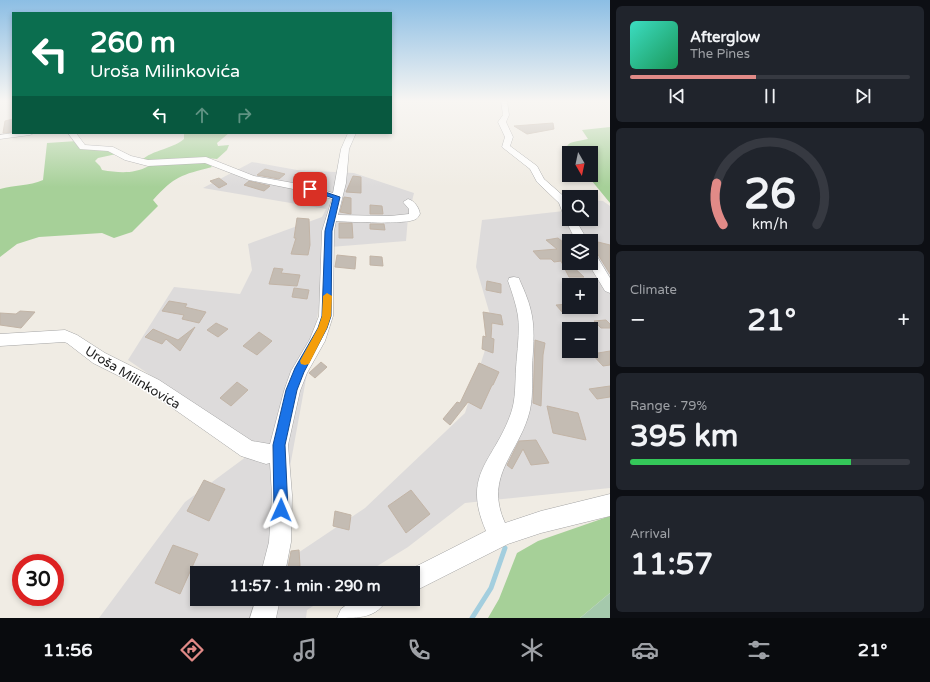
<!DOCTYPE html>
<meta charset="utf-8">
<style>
body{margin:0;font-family:"Varela Round",sans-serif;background:#20242c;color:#f1f3f6;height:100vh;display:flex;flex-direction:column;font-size:15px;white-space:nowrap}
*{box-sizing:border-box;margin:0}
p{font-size:13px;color:#9ea1a6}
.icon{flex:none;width:22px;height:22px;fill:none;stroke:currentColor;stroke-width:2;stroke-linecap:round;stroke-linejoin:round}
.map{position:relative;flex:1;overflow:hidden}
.details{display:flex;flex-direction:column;gap:6px;padding:6px;background:#0d0f14;width:320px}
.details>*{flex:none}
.top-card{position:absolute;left:12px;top:12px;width:380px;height:122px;border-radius:0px;box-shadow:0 2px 6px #0003;background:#0b6e4f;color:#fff;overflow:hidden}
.needle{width:26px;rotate:171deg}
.fabs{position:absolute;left:562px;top:146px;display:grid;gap:8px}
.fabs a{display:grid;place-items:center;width:36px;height:36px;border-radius:0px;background:#171b24;box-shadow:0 2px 6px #0003;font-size:20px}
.speed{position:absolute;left:12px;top:554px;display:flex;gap:8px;font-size:20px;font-weight:700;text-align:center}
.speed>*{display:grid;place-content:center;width:52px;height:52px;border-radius:50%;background:#171b24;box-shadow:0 2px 6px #0003;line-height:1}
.speed .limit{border:6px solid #d22;background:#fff;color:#111}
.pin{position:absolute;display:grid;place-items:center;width:34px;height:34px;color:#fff;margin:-17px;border-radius:8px;box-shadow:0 2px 6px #0006}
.me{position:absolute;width:44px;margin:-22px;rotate:1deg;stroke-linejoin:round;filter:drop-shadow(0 0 3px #0008)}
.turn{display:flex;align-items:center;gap:14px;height:84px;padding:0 12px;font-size:18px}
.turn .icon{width:52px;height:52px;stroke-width:2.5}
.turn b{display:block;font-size:28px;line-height:34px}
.lanes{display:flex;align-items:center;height:38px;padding:0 12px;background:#0003;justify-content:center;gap:20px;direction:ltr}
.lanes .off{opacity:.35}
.big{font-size:30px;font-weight:800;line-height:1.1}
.details .tile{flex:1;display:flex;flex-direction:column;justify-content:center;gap:6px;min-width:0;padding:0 14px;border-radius:6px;background:#20242c}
.details .dial{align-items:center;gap:0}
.dial svg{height:104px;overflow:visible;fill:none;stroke:#363941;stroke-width:7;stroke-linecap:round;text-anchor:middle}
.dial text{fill:#f1f3f6;stroke:none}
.song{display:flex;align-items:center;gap:12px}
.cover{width:48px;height:48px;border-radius:6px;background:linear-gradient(135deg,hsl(170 70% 55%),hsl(150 70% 35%))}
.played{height:4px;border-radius:2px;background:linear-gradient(90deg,#e18a87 45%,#363941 45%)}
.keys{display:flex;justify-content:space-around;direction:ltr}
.heat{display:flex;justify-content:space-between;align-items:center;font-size:22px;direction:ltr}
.charge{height:6px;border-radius:3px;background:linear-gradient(90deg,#34c759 79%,#363941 0)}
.trip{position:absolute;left:190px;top:566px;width:230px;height:40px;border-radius:0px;background:#171b24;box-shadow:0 2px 6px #0003;font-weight:800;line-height:40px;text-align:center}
.menu{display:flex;height:64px;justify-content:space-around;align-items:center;background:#090b0e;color:#9ea1a6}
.menu .icon{width:28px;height:28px}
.menu .current{color:#e18a87}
.menu b{font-size:18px;color:#f1f3f6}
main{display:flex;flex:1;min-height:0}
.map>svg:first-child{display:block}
.residential{fill:#dddbdb;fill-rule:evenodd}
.forest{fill:#a6d098}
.cemetery{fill:#a5c9ac}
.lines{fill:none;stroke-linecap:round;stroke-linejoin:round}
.stream{stroke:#a3cede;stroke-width:5}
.building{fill:#c4bcb3;stroke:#c2b4a6}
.minor-casing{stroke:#a5a5a5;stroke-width:1}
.minor{fill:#fff;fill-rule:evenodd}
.route{fill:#1a73e8;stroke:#114b97}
.slow{fill:#f59e0b}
.labels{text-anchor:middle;stroke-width:3;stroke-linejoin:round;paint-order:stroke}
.near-street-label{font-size:13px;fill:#1e1e1e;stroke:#fff}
</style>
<main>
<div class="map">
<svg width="610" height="618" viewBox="0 0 610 618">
<rect width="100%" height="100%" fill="#f0ece4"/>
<path class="residential" d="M252,162L297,170L354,173L414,193L408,217L406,241L330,247L271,571L365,508L465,413L493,325L476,267L482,220L564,211L558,202L568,198H569V219H591V200L603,201L610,206V488L465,503L408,547L366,573H197V599H324L307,610L306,618H99L185,502L258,448L128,360L174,287L240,294L252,270L248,244L322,217L326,209L203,188ZM569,241H591V263H569ZM569,285H591V307H569ZM569,329H591V351H569Z"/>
<g class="forest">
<path d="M610,127V203L587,175H591V153H569V166L562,163C568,139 566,144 588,139L582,130Z"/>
<path d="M184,133H229L217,143L218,146L229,145L227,150L217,159L196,157L194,160L208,163L212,167C181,175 175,176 153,200L158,206L132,232L114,238L102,233L39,237L17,244L0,257V189C14,185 29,186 43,180L47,143L77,141L84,146L121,153L98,158L95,161L100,166L102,170C120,173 133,174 149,166V164L139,163C149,150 171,150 184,139Z"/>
<polygon points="610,516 610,593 580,618 488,618 499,599 517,553 538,541"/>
</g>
<polygon class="cemetery" points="610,593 610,618 580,618"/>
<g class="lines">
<polyline class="stream" points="472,618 491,588 505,548"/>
</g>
<g class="building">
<polygon points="13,119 13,132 3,133 5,121"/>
<polygon points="553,123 554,129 527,134 514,126"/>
<polygon points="265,169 285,174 279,179 257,175"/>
<polygon points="353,176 361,177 361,193 346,192"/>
<polygon points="219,178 227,184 219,188 210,181"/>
<polygon points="249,181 270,186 264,191 244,185"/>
<polygon points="344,197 351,198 351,214 340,212"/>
<polygon points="370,205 382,206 383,214 370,214"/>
<polygon points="297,218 309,219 310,245 308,255 291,254 296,238 294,238"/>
<polygon points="339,223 352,223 353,238 339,238"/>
<polygon points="370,224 384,224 385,230 370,229"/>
<polygon points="558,238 569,247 569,263 584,277 569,277 561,261 554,262 551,259 540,259 533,251 557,249 546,240"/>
<polygon points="598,242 610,245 610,274 597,253"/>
<polygon points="337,255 356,257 355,269 335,267"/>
<polygon points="370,256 382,257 383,266 370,265"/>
<polygon points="274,268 283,269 281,273 300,275 297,286 269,284"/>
<polygon points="487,281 501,284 501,293 486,290"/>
<polygon points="294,288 309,290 307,299 292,297"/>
<polygon points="169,301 187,304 185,307 206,312 199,323 182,319 184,315 162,311"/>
<polygon points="569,304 569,307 572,307 576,312 563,313 556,305"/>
<polygon points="20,311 35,312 21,328 0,325 0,313 16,314"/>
<polygon points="483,312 501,315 503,325 492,323 491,338 494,339 493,353 482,349 483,336 486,337"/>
<polygon points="606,320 610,324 610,328 601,328 594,321"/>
<polygon points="216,323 228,329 218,337 207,330"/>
<polygon points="195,327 180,351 166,339 162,344 145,337 153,329 178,340"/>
<polygon points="259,332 272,341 257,355 243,346"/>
<polygon points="535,340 545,343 543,355 541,406 533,403"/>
<polygon points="610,351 610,365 603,366 592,354"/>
<polygon points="321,362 327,367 315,378 309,373"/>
<polygon points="479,363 499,372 493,385 492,385 481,409 468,402 450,425 443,419 457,402 460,403"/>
<polygon points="237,382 248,390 231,406 220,398"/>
<polygon points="610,386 610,397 597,399 589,389"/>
<polygon points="547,406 578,413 586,440 553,433"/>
<polygon points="536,440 549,463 531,465 523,449 512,469 507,465 519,441"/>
<polygon points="204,480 225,489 209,521 187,511"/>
<polygon points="411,490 430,514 406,533 388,506"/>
<polygon points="335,511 351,515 349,530 333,526"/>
<polygon points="173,545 198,554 180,594 155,583"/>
<polygon points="299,550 300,566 288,568 291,551"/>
</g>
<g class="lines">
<g class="minor-casing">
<g id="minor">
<polygon points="9,101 13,101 13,103 10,102"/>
<polygon points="501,101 507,101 509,115 506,122 513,137 510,146 537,166 544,179 568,200 569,202 569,219 575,219 588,241 576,241 565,219 559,203 537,182 530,169 502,147 505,137 498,122 503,115"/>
<polygon points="13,133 34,133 30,135 0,139 0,135"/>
<path d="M68,133H76L85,145L113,147L131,156L148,160L206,157L254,176L310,186L333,193L341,149L348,133H356L349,149L346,183L338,215L390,216L409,214V209L403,202L408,199C415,201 419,208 420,214C419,215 418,218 416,219C407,225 350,222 336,221L334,231L333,316L325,341L307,373L300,391L288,445L292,495L291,542L285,573H261L269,542L272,495L270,463L266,464L241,456L147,390L93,363L67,343L64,342L0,346V334L65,330L77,335L105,353L159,380L252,441L270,444L284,391L291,371L310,339L319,316L322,231L332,199L308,192L249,180L205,163L148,166L125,160L108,151L80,149Z"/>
<polygon points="591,252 595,253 610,278 610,293 605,291 588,263 591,263"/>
<path d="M514,277L519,278L520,281C525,292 530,304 532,316C535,333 533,350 532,367C532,381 533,396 530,410C520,453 483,475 505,523L541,511L610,494V516L541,533L508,544L413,592V573H404L405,572L486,531C461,473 494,462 511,413C516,399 515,382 516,368C517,351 520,333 518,316C516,304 512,292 508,281L509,278Z"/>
<polygon points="256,599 280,599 276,618 250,618"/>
<path d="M355,599H387C377,618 360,618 337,618L341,609Z"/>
</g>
</g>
<use href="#minor" class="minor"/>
</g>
<linearGradient id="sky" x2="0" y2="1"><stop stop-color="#8cbee4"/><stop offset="0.54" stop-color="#f8f6f3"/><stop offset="1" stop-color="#f8f6f3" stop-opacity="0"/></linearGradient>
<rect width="610" height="187" fill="url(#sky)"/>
<polygon class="route" points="310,187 340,197 332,231 331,316 327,328 304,372 297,390 285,445 288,510 286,515 281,517 276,515 274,510 273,445 286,390 295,368 318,328 322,316 325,231 333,198 308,190 308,188"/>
<polygon class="slow" points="327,293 332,296 331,316 327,328 309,364 305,365 301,364 300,361 318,328 322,316 323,296"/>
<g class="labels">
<g class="near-street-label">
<text transform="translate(133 377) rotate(31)" y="5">Uroša Milinkovića</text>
</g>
</g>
</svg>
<div class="fabs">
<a><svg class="needle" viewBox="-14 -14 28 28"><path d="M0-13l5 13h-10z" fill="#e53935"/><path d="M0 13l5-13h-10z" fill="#9ea1a6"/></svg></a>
<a><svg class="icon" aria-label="search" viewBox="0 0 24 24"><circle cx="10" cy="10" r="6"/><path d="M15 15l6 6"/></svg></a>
<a><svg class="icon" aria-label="layers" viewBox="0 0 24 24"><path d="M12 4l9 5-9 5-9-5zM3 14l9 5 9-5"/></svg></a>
<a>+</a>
<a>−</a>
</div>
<div class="speed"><div class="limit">30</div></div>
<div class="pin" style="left:310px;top:189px;background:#d93025"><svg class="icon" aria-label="arrive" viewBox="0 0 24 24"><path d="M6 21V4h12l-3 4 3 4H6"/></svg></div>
<svg class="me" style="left:281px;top:510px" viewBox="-20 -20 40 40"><path d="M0-17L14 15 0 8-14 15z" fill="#1a73e8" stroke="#fff" stroke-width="4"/></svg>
<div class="trip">11:57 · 1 min · 290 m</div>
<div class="top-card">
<div class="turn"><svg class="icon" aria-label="left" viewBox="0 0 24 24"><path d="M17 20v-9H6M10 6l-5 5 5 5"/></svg><div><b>260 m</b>Uroša Milinkovića</div></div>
<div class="lanes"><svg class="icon" aria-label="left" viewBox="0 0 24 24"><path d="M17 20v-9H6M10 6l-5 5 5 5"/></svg><svg class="icon off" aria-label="ahead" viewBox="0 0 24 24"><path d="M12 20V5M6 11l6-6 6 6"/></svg><svg class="icon off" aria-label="right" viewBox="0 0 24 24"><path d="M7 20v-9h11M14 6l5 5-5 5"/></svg></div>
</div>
</div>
<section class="details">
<div class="tile">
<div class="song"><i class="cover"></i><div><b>Afterglow</b><p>The Pines</p></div></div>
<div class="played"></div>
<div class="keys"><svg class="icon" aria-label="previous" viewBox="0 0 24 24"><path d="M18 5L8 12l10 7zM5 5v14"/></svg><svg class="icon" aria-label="pause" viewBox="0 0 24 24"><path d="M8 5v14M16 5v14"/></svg><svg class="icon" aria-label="next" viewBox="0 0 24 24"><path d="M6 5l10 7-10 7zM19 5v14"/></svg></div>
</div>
<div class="tile dial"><svg viewBox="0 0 100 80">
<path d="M14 69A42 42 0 1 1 86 69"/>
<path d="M14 69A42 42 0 0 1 9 37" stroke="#e18a87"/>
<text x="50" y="56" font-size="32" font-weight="700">26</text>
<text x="50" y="72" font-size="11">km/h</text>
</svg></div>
<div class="tile"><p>Climate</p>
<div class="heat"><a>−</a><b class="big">21°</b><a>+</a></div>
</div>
<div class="tile"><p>Range · 79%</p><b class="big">395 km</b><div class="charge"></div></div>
<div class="tile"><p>Arrival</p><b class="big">11:57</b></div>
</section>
</main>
<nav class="menu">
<b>11:56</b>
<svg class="icon current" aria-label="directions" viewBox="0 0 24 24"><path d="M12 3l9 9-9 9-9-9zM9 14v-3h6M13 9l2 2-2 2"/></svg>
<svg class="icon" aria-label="music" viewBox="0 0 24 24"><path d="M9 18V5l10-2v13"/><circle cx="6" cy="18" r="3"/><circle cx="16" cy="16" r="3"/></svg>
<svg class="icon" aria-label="phone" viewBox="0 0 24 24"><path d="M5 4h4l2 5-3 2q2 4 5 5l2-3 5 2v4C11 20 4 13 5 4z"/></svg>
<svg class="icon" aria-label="climate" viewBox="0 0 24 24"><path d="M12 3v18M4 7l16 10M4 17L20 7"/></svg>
<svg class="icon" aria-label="car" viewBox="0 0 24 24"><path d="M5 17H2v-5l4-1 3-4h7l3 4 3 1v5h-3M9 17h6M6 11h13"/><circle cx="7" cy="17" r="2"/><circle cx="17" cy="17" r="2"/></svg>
<svg class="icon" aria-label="filters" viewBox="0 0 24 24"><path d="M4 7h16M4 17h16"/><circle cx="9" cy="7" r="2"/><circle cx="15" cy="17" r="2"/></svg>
<b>21°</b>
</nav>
